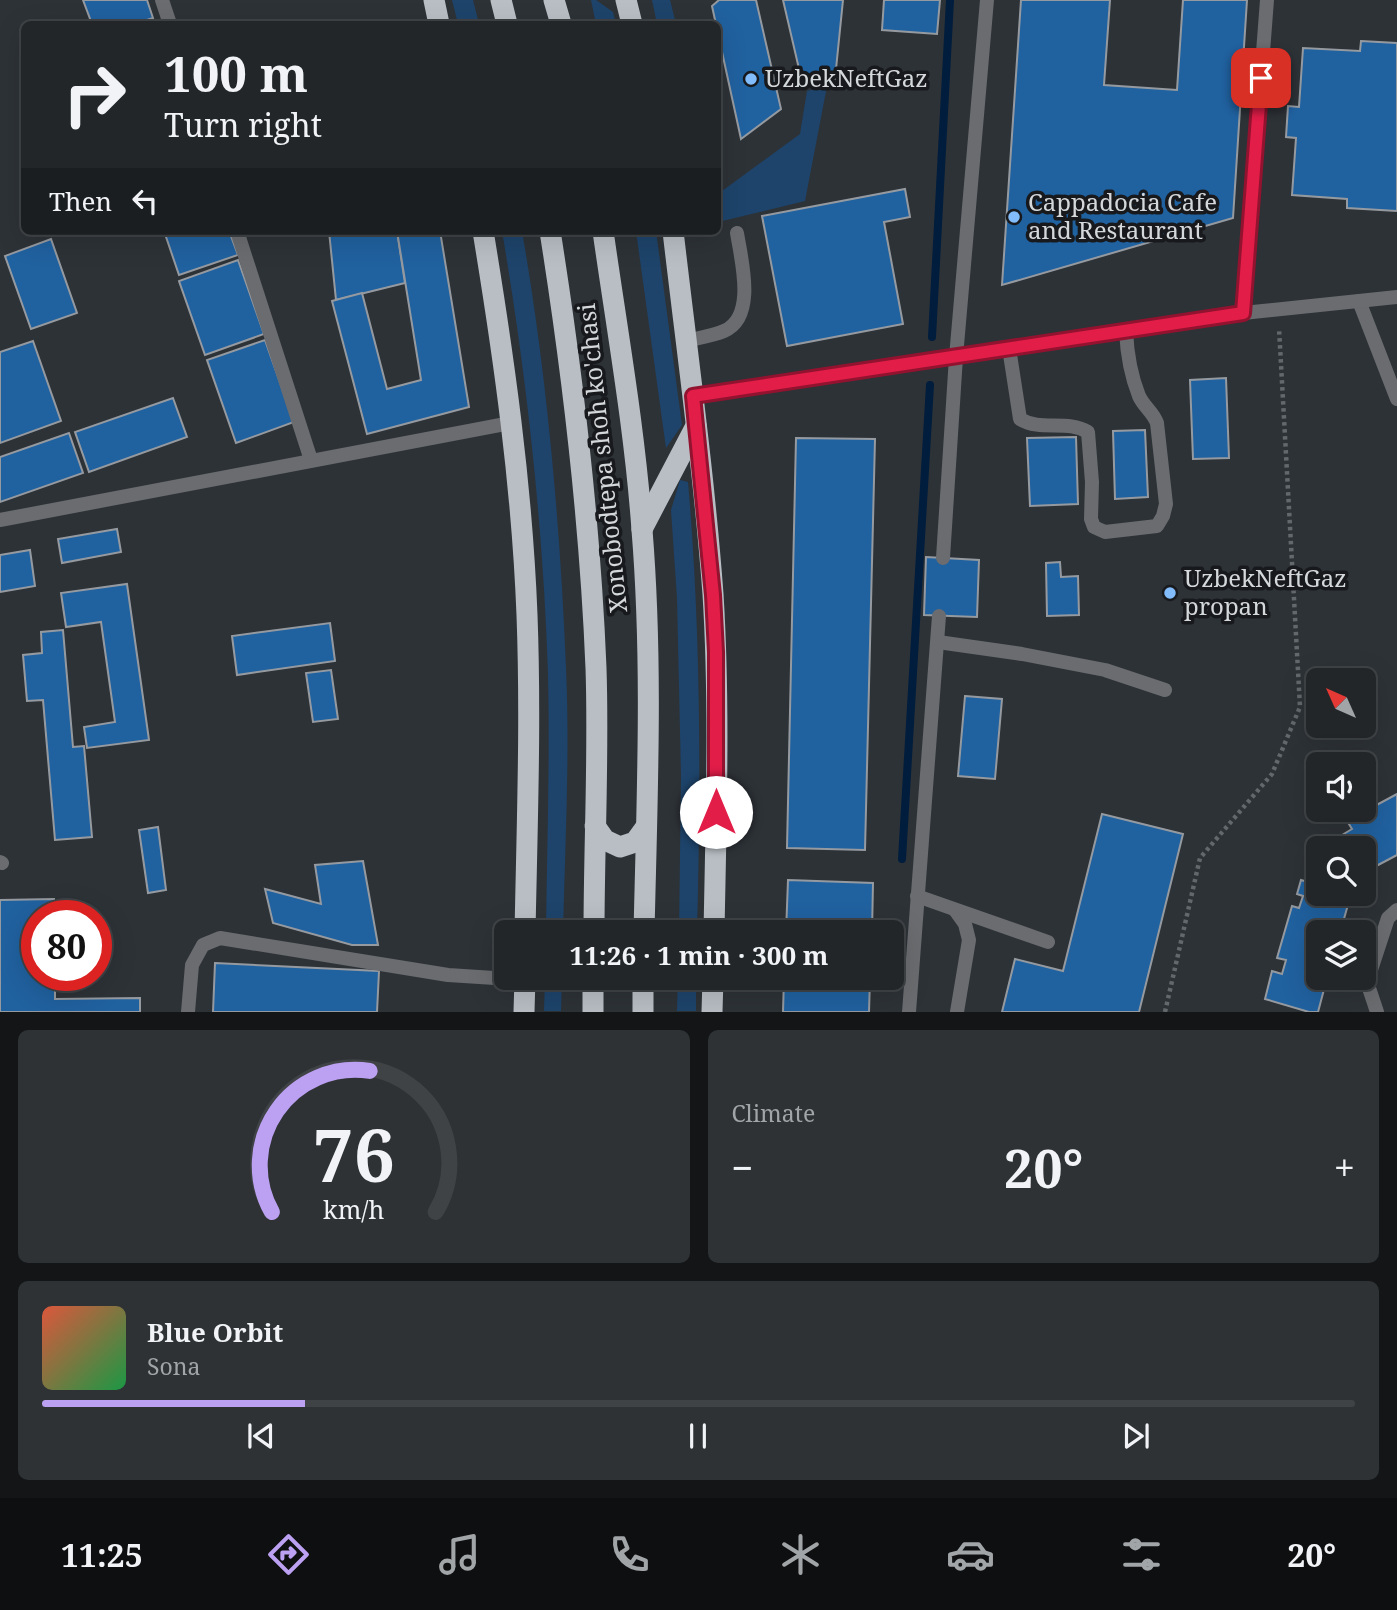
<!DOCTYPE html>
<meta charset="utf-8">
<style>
body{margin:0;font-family:"Noto Serif",serif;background:#2e3235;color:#f1f3f6;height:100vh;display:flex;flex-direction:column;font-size:26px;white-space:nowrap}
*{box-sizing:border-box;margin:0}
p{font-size:23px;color:#a2a5a8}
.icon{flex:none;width:38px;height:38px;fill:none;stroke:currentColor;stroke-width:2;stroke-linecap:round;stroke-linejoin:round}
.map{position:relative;height:1012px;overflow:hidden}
.panel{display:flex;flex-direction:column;gap:18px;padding:18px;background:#131517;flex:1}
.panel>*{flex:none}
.banner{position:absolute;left:21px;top:21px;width:700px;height:214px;border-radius:10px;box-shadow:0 7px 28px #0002,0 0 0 2px #3f4346;background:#222629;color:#f1f3f6;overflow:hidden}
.needle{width:46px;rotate:315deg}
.controls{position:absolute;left:1306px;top:668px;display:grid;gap:14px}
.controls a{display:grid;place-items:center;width:70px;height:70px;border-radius:10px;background:#222629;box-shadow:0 7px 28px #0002,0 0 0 2px #3f4346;font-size:35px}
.speed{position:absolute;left:21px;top:900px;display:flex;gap:14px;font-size:35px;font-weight:700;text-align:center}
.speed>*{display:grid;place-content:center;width:91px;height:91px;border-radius:50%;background:#222629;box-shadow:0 7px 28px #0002,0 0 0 2px #3f4346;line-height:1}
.speed .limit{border:10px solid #d22;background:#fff;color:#111}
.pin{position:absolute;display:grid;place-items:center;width:60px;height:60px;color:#fff;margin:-30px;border-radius:14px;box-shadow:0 4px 10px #0006}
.me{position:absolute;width:77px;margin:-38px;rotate:0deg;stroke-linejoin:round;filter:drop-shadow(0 0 5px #0008)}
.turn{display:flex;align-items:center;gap:24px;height:147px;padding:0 28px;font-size:32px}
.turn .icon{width:91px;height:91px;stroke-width:2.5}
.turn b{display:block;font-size:49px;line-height:60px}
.then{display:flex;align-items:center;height:66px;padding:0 28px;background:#0003;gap:14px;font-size:26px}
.big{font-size:52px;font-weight:700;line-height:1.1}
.panel .card{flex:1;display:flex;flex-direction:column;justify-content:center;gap:10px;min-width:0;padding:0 24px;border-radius:10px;background:#2e3235}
.panel .dial{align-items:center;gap:0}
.dial svg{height:182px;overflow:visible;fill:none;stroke:#3f4346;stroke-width:7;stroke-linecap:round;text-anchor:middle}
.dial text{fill:#f1f3f6;stroke:none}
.song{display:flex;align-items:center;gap:21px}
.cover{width:84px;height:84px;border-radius:10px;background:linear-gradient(135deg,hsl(10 70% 55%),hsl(140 70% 35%))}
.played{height:7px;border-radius:4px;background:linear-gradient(90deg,#bca0f2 20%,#3f4346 20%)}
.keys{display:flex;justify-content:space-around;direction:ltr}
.heat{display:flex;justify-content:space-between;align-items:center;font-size:38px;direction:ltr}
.panel .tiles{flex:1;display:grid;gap:18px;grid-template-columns:1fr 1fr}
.card:last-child{grid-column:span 2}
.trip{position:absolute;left:494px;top:920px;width:410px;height:70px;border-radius:10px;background:#222629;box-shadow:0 7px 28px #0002,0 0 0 2px #3f4346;font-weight:700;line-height:70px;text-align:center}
.tabs{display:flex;height:112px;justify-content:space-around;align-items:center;background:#0e0f10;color:#a2a5a8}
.tabs .icon{width:49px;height:49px}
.tabs .selected{color:#bca0f2}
.tabs b{font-size:32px;color:#f1f3f6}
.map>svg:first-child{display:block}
.green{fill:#1e446b}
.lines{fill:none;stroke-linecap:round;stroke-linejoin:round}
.stream{stroke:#001d3d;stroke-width:8}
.building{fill:#20619f;stroke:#959aa0;stroke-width:2}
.path{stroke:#63686c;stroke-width:4.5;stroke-dasharray:3.5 3.5;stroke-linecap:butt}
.lane{stroke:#6a6c6f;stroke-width:14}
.street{stroke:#6a6c6f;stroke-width:14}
.highway{stroke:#b8bec4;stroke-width:21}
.route-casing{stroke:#92132f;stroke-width:18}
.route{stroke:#e11d48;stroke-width:12}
.poi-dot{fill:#82bcfa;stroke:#17191c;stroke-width:2.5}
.labels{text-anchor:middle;stroke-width:7;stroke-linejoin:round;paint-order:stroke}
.poi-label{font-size:24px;fill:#d5d8db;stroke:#17191c;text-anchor:start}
.street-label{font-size:24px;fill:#d5d8db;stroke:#17191c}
</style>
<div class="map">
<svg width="1397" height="1012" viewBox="0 0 1397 1012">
<rect width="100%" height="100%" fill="#2d3237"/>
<g class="green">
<polygon points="452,0 473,0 479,24 458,24"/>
<polygon points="591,0 596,0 613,12 616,24 596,24"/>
<polygon points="652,0 670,0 676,24 657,24"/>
<polygon points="827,86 805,201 718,222 718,194 800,134 807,91"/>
<path d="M502,231H522C547,375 560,522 566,668C570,756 565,845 563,933H546C547,846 550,760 548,673C543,525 527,377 502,231Z"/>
<polygon points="636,231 656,231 682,425 666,448"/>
<path d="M680,480L688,482C701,632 701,782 697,933H679L681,776L677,598L671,510Z"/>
<polygon points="545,978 562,978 561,1011 544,1011"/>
<polygon points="678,978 696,978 696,1011 677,1011"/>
</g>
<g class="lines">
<g class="stream">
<polyline points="932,337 950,0"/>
<polyline points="902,859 930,385"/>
</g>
</g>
<g class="building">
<polygon points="83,0 147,0 153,18 135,24 92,24"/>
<polygon points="719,0 756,0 781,109 741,139 712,6"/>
<polygon points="783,0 843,0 835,79 803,86"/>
<polygon points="884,0 940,0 937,34 882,30"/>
<polygon points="1021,0 1110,0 1104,85 1177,90 1183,0 1247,0 1233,218 1002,285"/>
<polygon points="1361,41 1397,43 1397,211 1347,208 1347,199 1292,195 1296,138 1286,137 1288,106 1299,107 1303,48 1360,51"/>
<polygon points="905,189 910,217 884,222 903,324 787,346 762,216"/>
<polygon points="164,231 229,231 238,255 179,275"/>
<polygon points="329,231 397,231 405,283 336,300"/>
<polygon points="397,231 440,231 469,407 367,434 332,301 362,293 387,389 421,380"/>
<polygon points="51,239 77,313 31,329 5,256"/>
<polygon points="238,260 264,334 205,355 179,281"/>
<polygon points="265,340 294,422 236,443 207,360"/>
<polygon points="33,341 61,421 0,443 0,352"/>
<polygon points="1226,378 1229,458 1193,459 1190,380"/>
<polygon points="173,398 187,437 89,472 75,432"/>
<polygon points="1145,430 1148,497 1115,499 1113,431"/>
<polygon points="69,433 83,473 0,502 0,457"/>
<polygon points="1076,437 1078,504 1030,506 1027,438"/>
<polygon points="796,438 875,439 865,850 787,848"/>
<polygon points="117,529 121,552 62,563 58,539"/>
<polygon points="30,550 35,586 0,592 0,555"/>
<polygon points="926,557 979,560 977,617 924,615"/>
<polygon points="1060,562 1061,577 1078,576 1079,615 1047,616 1046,563"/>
<polygon points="127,584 149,740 87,748 84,727 115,722 101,622 66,627 61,593"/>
<polygon points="330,623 335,661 237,675 232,636"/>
<polygon points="63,630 73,747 84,746 92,837 55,840 43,700 27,701 23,655 42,653 41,632"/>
<polygon points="331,670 338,719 313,722 306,673"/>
<polygon points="965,696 1002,699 995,779 958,776"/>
<polygon points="1397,794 1397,855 1363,873 1363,849 1342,849 1348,846 1342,835 1352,829 1347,821 1361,814 1365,822 1375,816 1371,808"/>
<polygon points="1102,814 1183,834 1139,1012 1002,1012 1015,959 1063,971"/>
<polygon points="158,827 166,890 148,893 139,830"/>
<polygon points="363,861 378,945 352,945 273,923 265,889 321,904 315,865"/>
<polygon points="1311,870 1318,871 1318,894 1351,894 1340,933 1318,933 1318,978 1327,978 1318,1012 1309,1012 1265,999 1272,971 1282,974 1286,960 1277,958 1292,906 1299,908 1303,896 1297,894 1301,880 1308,882"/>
<polygon points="788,880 873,883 872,933 786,933"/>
<polygon points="54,899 54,915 37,915 37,975 55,975 55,999 140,998 140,1012 0,1012 0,900"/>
<polygon points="215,963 379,971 377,1012 213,1012"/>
<polygon points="784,978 870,978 869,1012 783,1012"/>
</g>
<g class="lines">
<polyline class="path" points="1165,1012 1200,858 1272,774 1300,707 1279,328"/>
<g class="lane">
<path d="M686,341C698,338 712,336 724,331C757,317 741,259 737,233"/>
<path d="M1009,348L1020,419C1041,432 1067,419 1088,432L1092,482L1091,519L1094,527L1105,532L1157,526L1163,516L1166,504L1157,423C1153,412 1144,407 1139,396C1131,376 1127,352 1126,331"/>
<polyline points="943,558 956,357"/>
<polyline points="938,642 1022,654 1105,670 1165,690"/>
<polyline points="0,862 2,863"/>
<polyline points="917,896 1048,942"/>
<polyline points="955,910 965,924 969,940 957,1012"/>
<polyline points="188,1012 192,965 203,945 220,938 448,975 525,980"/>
<polyline points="909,1012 939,616"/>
<polyline points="1377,1012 1367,982 1388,918 1397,910"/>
</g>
<g class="street">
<polyline points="162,0 170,24"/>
<polyline points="237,231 311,460"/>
<polyline points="1359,301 1397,399"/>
<polyline points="1243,313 1267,0"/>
<polyline points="956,357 987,0"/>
<polyline points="693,396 1243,313 1397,297"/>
<polyline points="0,520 511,423"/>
</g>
<g class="highway">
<polyline points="434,0 439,24"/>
<polyline points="501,0 507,24"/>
<polyline points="554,0 561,24"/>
<polyline points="626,0 632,24"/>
<path d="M483,231C504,358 522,486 527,615C531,721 527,827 525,933"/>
<path d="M550,231C573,376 590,521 596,668C599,756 594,845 594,933"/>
<path d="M603,231C617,330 635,430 642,530C653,665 647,798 644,933"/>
<path d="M673,231C687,352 704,473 713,594C720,707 716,820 714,933"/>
<polyline points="642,529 696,426"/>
<polyline points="595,826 605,840 620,847 635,842 646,827"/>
<polyline points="524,1012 525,978"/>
<polyline points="593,1012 593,978"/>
<polyline points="643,1012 643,978"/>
<polyline points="712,1012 713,978"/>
</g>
</g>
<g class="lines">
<g class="route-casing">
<polyline id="route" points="716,812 716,652 713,595 693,396 1243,313 1261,78"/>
</g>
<use href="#route" class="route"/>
</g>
<g class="poi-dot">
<circle cx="751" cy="79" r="7"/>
<circle cx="1014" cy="217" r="7"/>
<circle cx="1170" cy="593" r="7"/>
</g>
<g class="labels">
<g class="poi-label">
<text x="765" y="87">UzbekNeftGaz</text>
<text x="1028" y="211">Cappadocia Cafe<tspan x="1028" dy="28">and Restaurant</tspan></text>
<text x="1184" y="587">UzbekNeftGaz<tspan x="1184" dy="28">propan</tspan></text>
</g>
<g class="street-label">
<text transform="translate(603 458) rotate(-96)" y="8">Xonobodtepa shoh ko'chasi</text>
</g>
</g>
</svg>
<div class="controls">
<a><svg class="needle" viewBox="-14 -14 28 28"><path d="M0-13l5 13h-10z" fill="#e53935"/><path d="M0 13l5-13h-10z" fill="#a2a5a8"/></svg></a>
<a><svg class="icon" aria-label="sound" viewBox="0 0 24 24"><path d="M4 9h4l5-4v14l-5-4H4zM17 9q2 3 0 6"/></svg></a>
<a><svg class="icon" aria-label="search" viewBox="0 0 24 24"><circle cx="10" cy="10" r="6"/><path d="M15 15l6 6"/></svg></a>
<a><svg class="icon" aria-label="layers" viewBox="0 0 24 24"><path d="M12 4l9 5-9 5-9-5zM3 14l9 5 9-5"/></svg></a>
</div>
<div class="speed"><div class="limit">80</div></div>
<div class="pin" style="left:1261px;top:78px;background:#d93025"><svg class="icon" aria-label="arrive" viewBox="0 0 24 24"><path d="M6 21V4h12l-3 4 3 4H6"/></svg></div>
<svg class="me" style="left:716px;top:812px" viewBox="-20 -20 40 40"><circle r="19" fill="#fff"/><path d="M0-13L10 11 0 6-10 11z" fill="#e11d48"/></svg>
<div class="trip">11:26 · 1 min · 300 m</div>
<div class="banner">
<div class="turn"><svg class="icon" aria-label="right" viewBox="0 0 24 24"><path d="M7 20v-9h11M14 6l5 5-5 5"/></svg><div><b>100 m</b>Turn right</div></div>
<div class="then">Then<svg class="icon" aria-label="left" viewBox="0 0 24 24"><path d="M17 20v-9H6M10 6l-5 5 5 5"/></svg></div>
</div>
</div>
<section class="panel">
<div class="tiles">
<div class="card dial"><svg viewBox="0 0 100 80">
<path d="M14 69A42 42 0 1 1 86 69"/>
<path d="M14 69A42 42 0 0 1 57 7" stroke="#bca0f2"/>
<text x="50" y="56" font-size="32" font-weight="700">76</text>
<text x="50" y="72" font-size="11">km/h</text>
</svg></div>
<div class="card"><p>Climate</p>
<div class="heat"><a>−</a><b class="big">20°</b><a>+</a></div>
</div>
<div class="card">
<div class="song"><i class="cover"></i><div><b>Blue Orbit</b><p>Sona</p></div></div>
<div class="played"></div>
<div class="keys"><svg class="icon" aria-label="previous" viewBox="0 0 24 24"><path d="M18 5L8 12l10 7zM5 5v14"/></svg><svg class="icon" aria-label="pause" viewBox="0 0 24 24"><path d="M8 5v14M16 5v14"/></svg><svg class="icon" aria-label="next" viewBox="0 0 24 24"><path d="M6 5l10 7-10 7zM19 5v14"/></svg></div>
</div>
</div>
</section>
<nav class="tabs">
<b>11:25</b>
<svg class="icon selected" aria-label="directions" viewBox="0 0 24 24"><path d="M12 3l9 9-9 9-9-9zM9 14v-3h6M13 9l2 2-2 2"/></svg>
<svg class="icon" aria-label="music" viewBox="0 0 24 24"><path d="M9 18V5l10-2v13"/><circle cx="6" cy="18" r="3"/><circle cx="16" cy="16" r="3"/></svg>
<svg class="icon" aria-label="phone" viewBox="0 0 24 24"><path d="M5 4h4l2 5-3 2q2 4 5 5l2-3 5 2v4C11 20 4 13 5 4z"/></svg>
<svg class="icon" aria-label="climate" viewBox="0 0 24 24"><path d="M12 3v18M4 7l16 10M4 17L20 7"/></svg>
<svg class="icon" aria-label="car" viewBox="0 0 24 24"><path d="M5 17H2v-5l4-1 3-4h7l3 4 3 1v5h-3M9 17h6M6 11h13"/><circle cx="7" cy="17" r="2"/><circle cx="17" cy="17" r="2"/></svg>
<svg class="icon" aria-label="filters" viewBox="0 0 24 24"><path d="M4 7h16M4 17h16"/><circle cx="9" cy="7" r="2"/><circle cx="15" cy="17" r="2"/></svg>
<b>20°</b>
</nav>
